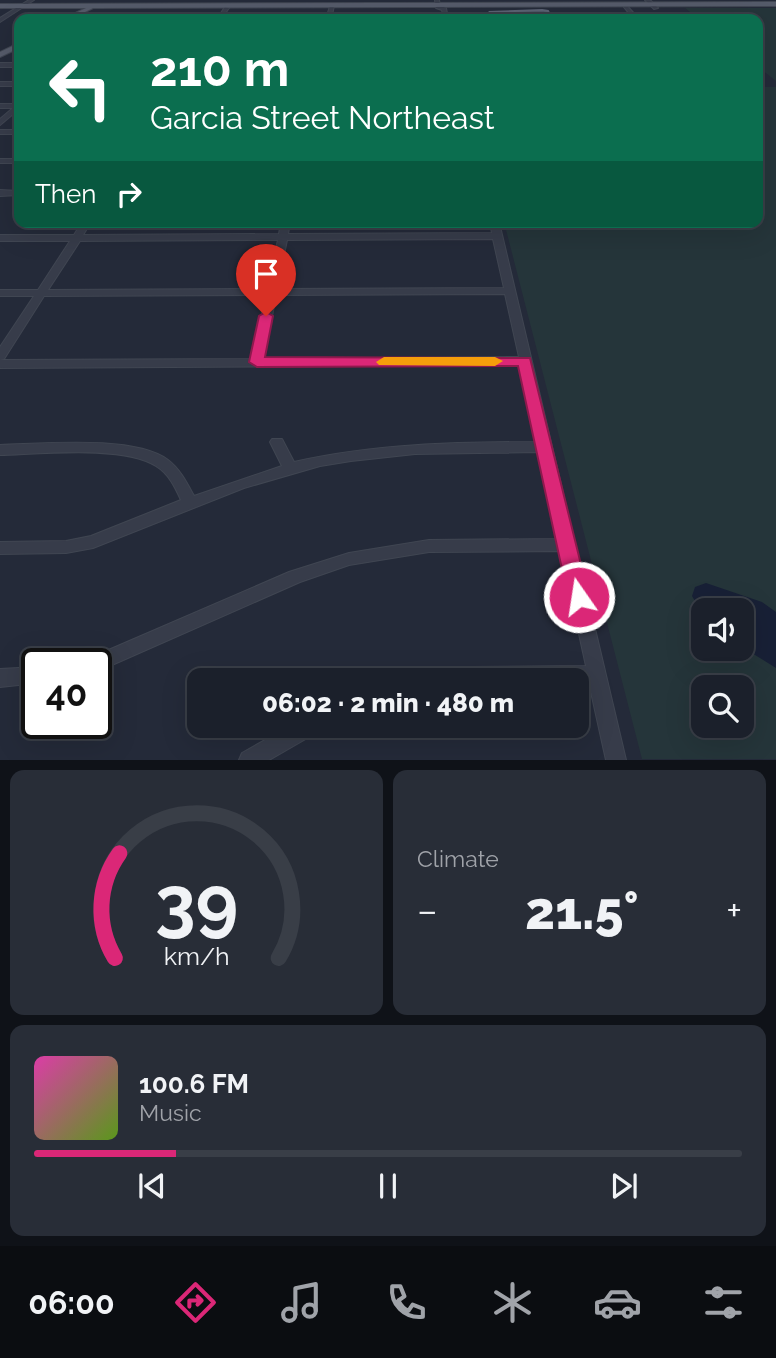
<!DOCTYPE html>
<meta charset="utf-8">
<style>
body{margin:0;font-family:Raleway,sans-serif;background:#282d37;color:#f1f3f6;height:100vh;display:flex;flex-direction:column;font-size:26px;white-space:nowrap}
*{box-sizing:border-box;margin:0}
p{font-size:23px;color:#a0a3a9}
.icon{flex:none;width:38px;height:38px;fill:none;stroke:currentColor;stroke-width:2;stroke-linecap:round;stroke-linejoin:round}
.map{position:relative;height:760px;overflow:hidden}
.panel{display:flex;flex-direction:column;gap:10px;padding:10px;background:#0f1218;flex:1}
.panel>*{flex:none}
.hud{position:absolute;left:14px;top:14px;width:749px;height:214px;border-radius:14px;box-shadow:0 7px 28px #0002,0 0 0 2px #393e47;background:#0b6e4f;color:#fff;overflow:hidden}
.tools{position:absolute;left:691px;top:598px;display:grid;gap:14px}
.tools a{display:grid;place-items:center;width:63px;height:63px;border-radius:14px;background:#1b202b;box-shadow:0 7px 28px #0002,0 0 0 2px #393e47;font-size:35px}
.speed{position:absolute;left:21px;top:648px;display:flex;gap:14px;font-size:35px;font-weight:700;text-align:center}
.speed>*{display:grid;place-content:center;width:91px;height:91px;border-radius:50%;background:#1b202b;box-shadow:0 7px 28px #0002,0 0 0 2px #393e47;line-height:1}
.speed .limit{border:4px solid #111;border-radius:10px;background:#fff;color:#111}
.pin{position:absolute;display:grid;place-items:center;width:60px;height:60px;color:#fff;margin:-72px -30px;border-radius:50% 50% 50% 0;rotate:-45deg;box-shadow:0 0 7px #0007}
.pin .icon{rotate:45deg}
.me{position:absolute;width:77px;margin:-38px;rotate:347deg;stroke-linejoin:round;filter:drop-shadow(0 0 5px #0008)}
.turn{display:flex;align-items:center;gap:24px;height:147px;padding:0 21px;font-size:32px}
.turn .icon{width:91px;height:91px;stroke-width:2.5}
.turn b{display:block;font-size:49px;line-height:60px}
.then{display:flex;align-items:center;height:66px;padding:0 21px;background:#0003;gap:14px;font-size:26px}
.big{font-size:52px;font-weight:800;line-height:1.1}
.panel .tile{flex:1;display:flex;flex-direction:column;justify-content:center;gap:10px;min-width:0;padding:0 24px;border-radius:14px;background:#282d37}
.panel .dial{align-items:center;gap:0}
.dial svg{height:182px;overflow:visible;fill:none;stroke:#393e47;stroke-width:7;stroke-linecap:round;text-anchor:middle}
.dial text{fill:#f1f3f6;stroke:none}
.song{display:flex;align-items:center;gap:21px}
.cover{width:84px;height:84px;border-radius:10px;background:linear-gradient(135deg,hsl(320 70% 55%),hsl(90 70% 35%))}
.played{height:7px;border-radius:4px;background:linear-gradient(90deg,#db2777 20%,#393e47 20%)}
.keys{display:flex;justify-content:space-around;direction:ltr}
.heat{display:flex;justify-content:space-between;align-items:center;font-size:38px;direction:ltr}
.panel .tiles{flex:1;display:grid;gap:10px;grid-template-columns:1fr 1fr}
.tile:last-child{grid-column:span 2}
.trip{position:absolute;left:187px;top:668px;width:402px;height:70px;border-radius:14px;background:#1b202b;box-shadow:0 7px 28px #0002,0 0 0 2px #393e47;font-weight:800;line-height:70px;text-align:center}
.dock{display:flex;height:112px;justify-content:space-around;align-items:center;background:#0b0d11;color:#a0a3a9}
.dock .icon{width:49px;height:49px}
.dock .on{color:#db2777}
.dock b{font-size:32px;color:#f1f3f6}
.map>svg:first-child{display:block}
.green{fill:#25353a;fill-rule:evenodd}
.water{fill:#182036}
.building{fill:#4b5364;stroke:#5b6273;stroke-width:2}
.lines{fill:none;stroke-linecap:round;stroke-linejoin:round}
.minor-casing{stroke:#404652;stroke-width:2}
.major-casing{stroke:#404652;stroke-width:2}
.minor{fill:#373c4a;fill-rule:evenodd}
.major{fill:#555b6a;fill-rule:evenodd}
.route{fill:#db2777;stroke:#8e194d;stroke-width:2}
.slow{fill:#f59e0b}
</style>
<div class="map">
<svg width="776" height="760" viewBox="0 0 776 760">
<rect width="100%" height="100%" fill="#242a39"/>
<g class="green">
<polygon points="685,8 776,8 776,81 758,67 758,19 699,19"/>
<path d="M758,87H776V759H642L504,222H758ZM704,611H742V649H704ZM704,688H742V726H704Z"/>
</g>
<polygon class="water" points="706,583 762,602 776,612 776,668 742,647 742,611 704,611 703,615 692,596 695,587"/>
<polygon class="building" points="542,10 548,11 552,19 494,19 490,12"/>
<g class="lines">
<g class="minor-casing">
<g id="minor">
<polygon points="29,0 34,0 0,22 0,18"/>
<polygon points="435,0 439,0 440,6 446,8 448,19 444,19 442,10 436,8"/>
<polygon points="645,0 650,0 658,8 654,9"/>
<polygon points="332,5 334,6 331,19 326,19 330,6"/>
<polygon points="225,7 229,8 221,19 217,19"/>
<polygon points="624,7 628,7 639,19 634,19"/>
<polygon points="66,17 191,17 194,19 63,19"/>
<rect x="0" y="63" width="19" height="4"/>
<rect x="0" y="82" width="19" height="4"/>
<polygon points="0,104 19,104 19,109 0,125 0,119 13,108 0,108"/>
<rect x="0" y="130" width="19" height="4"/>
<rect x="0" y="159" width="19" height="4"/>
<polygon points="0,190 19,191 19,195 0,196"/>
<path d="M82,222H91L83,235L279,234L281,222H290L288,234L492,233L490,222H499L626,760H606L589,683H578V681H411L414,675L420,672L470,667L586,666L561,551L429,552L349,565L300,582L96,672V663H87L90,658L289,572L349,553L429,540L558,539L539,452L415,454L351,461L320,466L244,488L93,548L66,553L0,554V542L66,541L91,536L181,500C175,487 169,474 156,466C124,445 39,454 0,455V445C43,444 134,435 168,460C180,469 187,483 194,496L282,466L270,442L272,439H282L294,462C374,444 455,442 537,442L520,365L0,368V360L252,359L266,295L44,296L4,359L0,360V347L34,296H0V290H38L70,241H0V235H74ZM493,239L504,288L277,289L287,240ZM278,240L267,289L48,290L80,241ZM505,294L519,357L264,359L276,295Z"/>
<polygon points="37,667 37,683 0,687 0,669"/>
<polygon points="290,726 318,726 316,733 269,760 239,760 242,753"/>
</g>
</g>
<g class="major-casing">
<g id="major">
<polygon points="776,2 776,6 93,8 71,19 63,19 86,8 0,8 0,4"/>
<polygon points="19,43 19,48 0,57 0,52"/>
</g>
</g>
<use href="#minor" class="minor"/>
<use href="#major" class="major"/>
</g>
<polygon class="route" points="266,312 273,316 265,357 530,358 589,597 586,603 579,606 571,603 568,597 518,366 257,367 249,362 259,316"/>
<polygon class="slow" points="384,357 495,357 503,361 495,366 379,365 376,362"/>
</svg>
<div class="tools">
<a><svg class="icon" aria-label="sound" viewBox="0 0 24 24"><path d="M4 9h4l5-4v14l-5-4H4zM17 9q2 3 0 6"/></svg></a>
<a><svg class="icon" aria-label="search" viewBox="0 0 24 24"><circle cx="10" cy="10" r="6"/><path d="M15 15l6 6"/></svg></a>
</div>
<div class="speed"><div class="limit">40</div></div>
<div class="pin" style="left:266px;top:316px;background:#d93025"><svg class="icon" aria-label="arrive" viewBox="0 0 24 24"><path d="M6 21V4h12l-3 4 3 4H6"/></svg></div>
<svg class="me" style="left:579px;top:597px" viewBox="-20 -20 40 40"><circle r="17" fill="#db2777" stroke="#fff" stroke-width="3"/><path d="M0-11L8 9 0 5-8 9z" fill="#fff"/></svg>
<div class="trip">06:02 · 2 min · 480 m</div>
<div class="hud">
<div class="turn"><svg class="icon" aria-label="left" viewBox="0 0 24 24"><path d="M17 20v-9H6M10 6l-5 5 5 5"/></svg><div><b>210 m</b>Garcia Street Northeast</div></div>
<div class="then">Then<svg class="icon" aria-label="right" viewBox="0 0 24 24"><path d="M7 20v-9h11M14 6l5 5-5 5"/></svg></div>
</div>
</div>
<section class="panel">
<div class="tiles">
<div class="tile dial"><svg viewBox="0 0 100 80">
<path d="M14 69A42 42 0 1 1 86 69"/>
<path d="M14 69A42 42 0 0 1 16 23" stroke="#db2777"/>
<text x="50" y="56" font-size="32" font-weight="700">39</text>
<text x="50" y="72" font-size="11">km/h</text>
</svg></div>
<div class="tile"><p>Climate</p>
<div class="heat"><a>−</a><b class="big">21.5°</b><a>+</a></div>
</div>
<div class="tile">
<div class="song"><i class="cover"></i><div><b>100.6 FM</b><p>Music</p></div></div>
<div class="played"></div>
<div class="keys"><svg class="icon" aria-label="previous" viewBox="0 0 24 24"><path d="M18 5L8 12l10 7zM5 5v14"/></svg><svg class="icon" aria-label="pause" viewBox="0 0 24 24"><path d="M8 5v14M16 5v14"/></svg><svg class="icon" aria-label="next" viewBox="0 0 24 24"><path d="M6 5l10 7-10 7zM19 5v14"/></svg></div>
</div>
</div>
</section>
<nav class="dock">
<b>06:00</b>
<svg class="icon on" aria-label="directions" viewBox="0 0 24 24"><path d="M12 3l9 9-9 9-9-9zM9 14v-3h6M13 9l2 2-2 2"/></svg>
<svg class="icon" aria-label="music" viewBox="0 0 24 24"><path d="M9 18V5l10-2v13"/><circle cx="6" cy="18" r="3"/><circle cx="16" cy="16" r="3"/></svg>
<svg class="icon" aria-label="phone" viewBox="0 0 24 24"><path d="M5 4h4l2 5-3 2q2 4 5 5l2-3 5 2v4C11 20 4 13 5 4z"/></svg>
<svg class="icon" aria-label="climate" viewBox="0 0 24 24"><path d="M12 3v18M4 7l16 10M4 17L20 7"/></svg>
<svg class="icon" aria-label="car" viewBox="0 0 24 24"><path d="M5 17H2v-5l4-1 3-4h7l3 4 3 1v5h-3M9 17h6M6 11h13"/><circle cx="7" cy="17" r="2"/><circle cx="17" cy="17" r="2"/></svg>
<svg class="icon" aria-label="filters" viewBox="0 0 24 24"><path d="M4 7h16M4 17h16"/><circle cx="9" cy="7" r="2"/><circle cx="15" cy="17" r="2"/></svg>
</nav>
